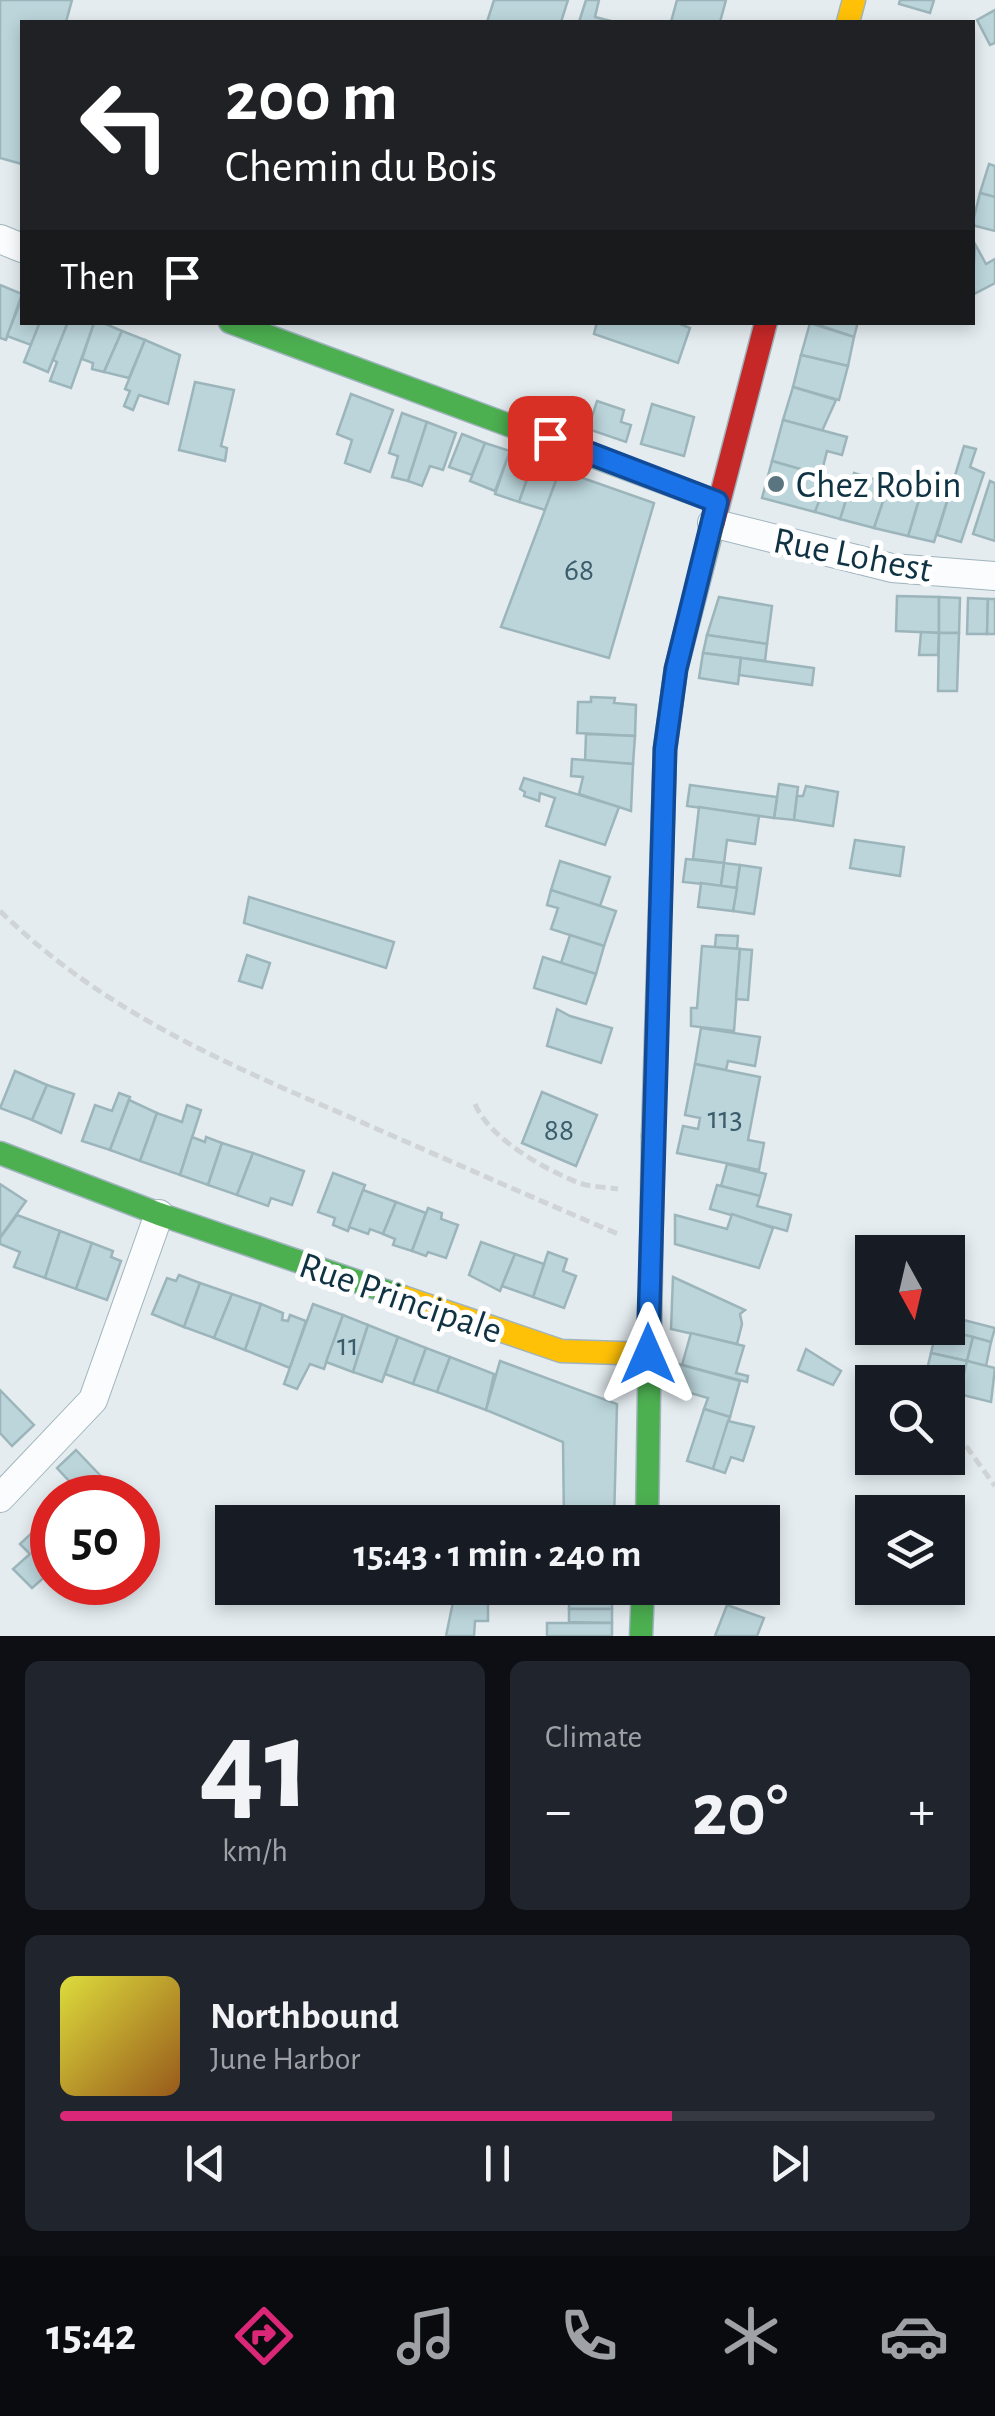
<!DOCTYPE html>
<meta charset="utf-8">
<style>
body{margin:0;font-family:"Alegreya Sans",sans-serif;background:#20242c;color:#f1f3f6;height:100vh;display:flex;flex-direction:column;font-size:38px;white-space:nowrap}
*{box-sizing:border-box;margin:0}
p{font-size:32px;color:#9ea1a6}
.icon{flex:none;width:55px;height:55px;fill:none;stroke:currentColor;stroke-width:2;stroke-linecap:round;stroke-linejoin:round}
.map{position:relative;height:1636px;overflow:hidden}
.details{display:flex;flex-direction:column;gap:25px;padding:25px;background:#0d0f14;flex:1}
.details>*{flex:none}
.hud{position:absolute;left:20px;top:20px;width:955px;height:305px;border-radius:0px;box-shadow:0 5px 15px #0003;background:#202124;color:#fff;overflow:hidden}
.needle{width:65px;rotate:172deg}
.controls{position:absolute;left:855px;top:1235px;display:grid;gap:20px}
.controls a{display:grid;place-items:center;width:110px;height:110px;border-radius:0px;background:#171b24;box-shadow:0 5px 15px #0003;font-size:50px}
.speed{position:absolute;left:30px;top:1475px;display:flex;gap:20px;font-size:50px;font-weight:700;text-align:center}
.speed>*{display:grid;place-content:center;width:130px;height:130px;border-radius:50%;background:#171b24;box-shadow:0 5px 15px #0003;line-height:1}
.speed .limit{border:15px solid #d22;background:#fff;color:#111}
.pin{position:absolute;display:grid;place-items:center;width:85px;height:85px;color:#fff;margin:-42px;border-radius:20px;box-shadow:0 5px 15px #0006}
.me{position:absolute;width:110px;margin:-55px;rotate:0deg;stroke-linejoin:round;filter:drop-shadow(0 0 8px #0008)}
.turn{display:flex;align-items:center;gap:35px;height:210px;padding:0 40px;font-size:45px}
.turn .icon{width:130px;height:130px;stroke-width:2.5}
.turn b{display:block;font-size:70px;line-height:85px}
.then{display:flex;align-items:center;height:95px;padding:0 40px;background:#0003;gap:20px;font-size:38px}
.big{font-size:75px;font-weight:700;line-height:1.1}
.details .widget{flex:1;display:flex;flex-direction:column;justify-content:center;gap:15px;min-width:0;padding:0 35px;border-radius:15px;background:#20242c}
.details .dial{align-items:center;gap:0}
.dial b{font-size:130px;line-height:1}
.song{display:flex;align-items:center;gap:30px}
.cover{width:120px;height:120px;border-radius:15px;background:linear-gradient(135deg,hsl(60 70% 55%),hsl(30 70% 35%))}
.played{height:10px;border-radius:5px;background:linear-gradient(90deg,#db2777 70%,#363941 70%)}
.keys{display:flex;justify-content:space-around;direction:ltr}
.heat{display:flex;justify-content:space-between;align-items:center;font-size:55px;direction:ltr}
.details .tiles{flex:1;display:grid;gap:25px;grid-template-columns:1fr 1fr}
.widget:last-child{grid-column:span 2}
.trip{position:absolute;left:215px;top:1505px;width:565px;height:100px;border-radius:0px;background:#171b24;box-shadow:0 5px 15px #0003;font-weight:700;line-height:100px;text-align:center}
.tab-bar{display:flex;height:160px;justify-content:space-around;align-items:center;background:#090b0e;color:#9ea1a6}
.tab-bar .icon{width:70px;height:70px}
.tab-bar .on{color:#db2777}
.tab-bar b{font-size:45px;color:#f1f3f6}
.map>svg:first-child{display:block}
.building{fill:#bbd5db;stroke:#9cb5bb;stroke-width:2.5}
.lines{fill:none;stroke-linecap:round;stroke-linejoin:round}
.street-casing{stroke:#a0b4bd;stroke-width:30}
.fast-casing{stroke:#a0b4bd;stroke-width:25}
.slow-casing{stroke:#a0b4bd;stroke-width:25}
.jam-casing{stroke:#a0b4bd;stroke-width:25}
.path{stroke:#d0d4d6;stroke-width:5;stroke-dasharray:10 5;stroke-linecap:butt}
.street{stroke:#fbfcfd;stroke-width:28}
.fast{stroke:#4caf50;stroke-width:22}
.slow{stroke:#ffc107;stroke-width:22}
.jam{stroke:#c62828;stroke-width:22}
.route-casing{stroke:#114b97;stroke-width:25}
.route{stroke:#1a73e8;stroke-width:18}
.poi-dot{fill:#5a7480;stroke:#fff;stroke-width:4}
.labels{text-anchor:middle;stroke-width:10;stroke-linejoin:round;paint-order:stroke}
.number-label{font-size:32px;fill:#3b5c6a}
.poi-label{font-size:38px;fill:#103344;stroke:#fff;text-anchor:start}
.street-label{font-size:38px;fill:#103344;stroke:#fff}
</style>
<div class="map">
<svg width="995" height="1636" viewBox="0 0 995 1636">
<rect width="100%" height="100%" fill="#e4ecf0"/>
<g class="building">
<polygon points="0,0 72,0 66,22 22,22 22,164 0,158"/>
<polygon points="494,0 568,0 561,22 487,22"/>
<polygon points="586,0 599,0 595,17 615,22 579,22"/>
<polygon points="677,0 726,0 720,22 671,22"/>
<polygon points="900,0 934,0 930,13 899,4"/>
<polygon points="995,10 995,43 990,45 977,20"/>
<polygon points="989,164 995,166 995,197 980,193"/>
<polygon points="980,193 995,197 995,231 972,225"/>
<polygon points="975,244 986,264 995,259 995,283 972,295"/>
<polygon points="0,285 22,294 6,340 0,338"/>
<polygon points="22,298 22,322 40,322 31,345 7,336"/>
<polygon points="40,322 68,322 48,372 24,362"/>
<polygon points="68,322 94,323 71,388 50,381 57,362 53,360"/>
<polygon points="101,322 122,331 104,372 92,369 93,363 82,359 94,323"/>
<polygon points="597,322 675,322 690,328 678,363 594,334"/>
<polygon points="810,322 858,322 854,337"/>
<polygon points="810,323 854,337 848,366 801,355"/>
<polygon points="122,331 145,340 129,378 104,372"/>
<polygon points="145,340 180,355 168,404 139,395 133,410 124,406 130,391 125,389"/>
<polygon points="801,355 848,366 839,400 793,387"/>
<polygon points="195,382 234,390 221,446 227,448 225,461 179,450"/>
<polygon points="793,387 836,400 822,431 783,420"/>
<polygon points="351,394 393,410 370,472 345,463 352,440 337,434"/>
<polygon points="597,401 624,410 621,422 631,425 626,442 588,429"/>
<polygon points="652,404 694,417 684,456 641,444"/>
<polygon points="402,413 427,422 408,481 392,477 398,456 389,453"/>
<polygon points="783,420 847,437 842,455 827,451 821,475 772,461"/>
<polygon points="427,422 456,433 443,470 430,466 422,486 408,481"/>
<polygon points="462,434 485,443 472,475 449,467"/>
<polygon points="485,443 510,451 495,491 470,481"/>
<polygon points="964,446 976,449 970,467 984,473 961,542 937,535"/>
<polygon points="510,451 534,460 519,502 495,494"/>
<polygon points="534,460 560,470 545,510 519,502"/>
<polygon points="772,461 821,475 817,491 823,493 815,512 762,498"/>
<polygon points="560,470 654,503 609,658 501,627"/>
<polygon points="854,473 889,484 874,528 840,519"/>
<polygon points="828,477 851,484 840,519 815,512"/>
<polygon points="926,477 952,485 934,542 908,536"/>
<polygon points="990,481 995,483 995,541 973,534"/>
<polygon points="901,482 922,489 908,536 874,528 889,484 898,488"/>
<polygon points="897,596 939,597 939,633 896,631"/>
<polygon points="719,597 772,606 767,644 707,635"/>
<polygon points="939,597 960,598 959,633 939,633"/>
<polygon points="968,598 988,599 987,634 967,634"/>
<polygon points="988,599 995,599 995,634 987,634"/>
<polygon points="921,632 939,633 938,655 919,655"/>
<polygon points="939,633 959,633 957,691 938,691"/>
<polygon points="707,635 767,644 765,661 703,653"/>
<polygon points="703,653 741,658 738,684 699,678"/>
<polygon points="741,658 814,668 812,685 739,675"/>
<polygon points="591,697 615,698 614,703 636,705 635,736 577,733 578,702 591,702"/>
<polygon points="586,734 635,736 633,764 585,761"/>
<polygon points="572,759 633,764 631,811 579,794 583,777 571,776"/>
<polygon points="524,778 619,807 605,845 546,826 555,798 540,793 539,801 524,796 525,792 520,789"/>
<polygon points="779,784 798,787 794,820 774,818"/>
<polygon points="690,785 777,797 774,818 687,806"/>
<polygon points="806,786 838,792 833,826 794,820 797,796 803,796"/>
<polygon points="699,807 759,816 755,844 727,840 724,863 693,859"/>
<polygon points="855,840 904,847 900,876 850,868"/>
<polygon points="686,859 724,863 721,886 683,882"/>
<polygon points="560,861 610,877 600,906 551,890"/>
<polygon points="724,863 740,865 737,888 721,886"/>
<polygon points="740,865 761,868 754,914 733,911"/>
<polygon points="701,883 737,888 733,911 698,907"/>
<polygon points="551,890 616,911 604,946 551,929 558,908 547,905"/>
<polygon points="249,897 394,942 386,968 244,923"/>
<polygon points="570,935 604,946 596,974 561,963"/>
<polygon points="716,935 738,936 737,949 715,947"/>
<polygon points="702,946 740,949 734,1031 691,1026 691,1008 697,1008"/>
<polygon points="740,949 752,950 748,1000 736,999"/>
<polygon points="247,955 270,963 262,988 239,981"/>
<polygon points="543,957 596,974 586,1004 534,988"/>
<polygon points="557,1009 570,1016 612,1028 601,1063 547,1046"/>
<polygon points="701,1028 760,1037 755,1066 728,1061 726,1070 695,1064"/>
<polygon points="695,1064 760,1077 748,1140 764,1143 759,1170 677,1153 683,1126 698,1129 700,1118 685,1115"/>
<polygon points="15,1071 47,1085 32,1120 0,1108"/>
<polygon points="47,1085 74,1094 61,1133 32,1120"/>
<polygon points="542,1092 597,1115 576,1166 522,1143"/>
<polygon points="119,1093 130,1097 110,1150 82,1141 95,1105 112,1111"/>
<polygon points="129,1100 157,1113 140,1161 110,1150"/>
<polygon points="187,1105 201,1110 180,1175 140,1161 157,1113 182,1122"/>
<polygon points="192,1137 205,1142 206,1137 222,1143 208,1185 180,1175"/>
<polygon points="222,1143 253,1153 237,1195 208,1185"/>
<polygon points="253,1153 304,1171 292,1205 271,1198 268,1206 237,1195"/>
<polygon points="727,1164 766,1174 760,1196 721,1186"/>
<polygon points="333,1173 365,1185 348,1231 333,1225 335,1218 318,1212"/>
<polygon points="0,1184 26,1201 1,1236 0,1235"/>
<polygon points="717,1185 760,1196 757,1206 791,1215 787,1231 710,1209"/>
<polygon points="363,1190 396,1202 383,1234 370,1229 368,1234 349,1227"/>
<polygon points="396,1202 426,1213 412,1251 393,1245 395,1239 383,1234"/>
<polygon points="428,1208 442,1213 441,1219 458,1225 446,1258 428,1252 426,1256 412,1251"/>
<polygon points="732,1214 773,1228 759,1268 675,1244 675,1215 727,1229"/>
<polygon points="17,1215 60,1231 45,1278 14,1267 20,1252 0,1244 0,1238"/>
<polygon points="60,1231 92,1243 76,1289 45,1278"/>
<polygon points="481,1242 515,1254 500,1291 469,1275"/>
<polygon points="92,1243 113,1251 111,1257 121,1261 107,1300 76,1289"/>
<polygon points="548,1252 567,1259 563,1271 576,1276 564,1308 533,1297"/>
<polygon points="515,1254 544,1264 533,1297 502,1286"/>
<polygon points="179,1275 200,1283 184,1327 152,1314 167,1278 176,1281"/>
<polygon points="673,1277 745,1310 740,1314 742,1324 737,1344 671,1329"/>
<polygon points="200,1283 232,1294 214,1338 184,1327"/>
<polygon points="232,1294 261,1304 245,1350 214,1338"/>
<polygon points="261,1304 283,1313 282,1320 288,1321 290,1315 306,1321 290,1368 245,1350"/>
<polygon points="313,1304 343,1315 324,1369 310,1364 297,1389 284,1384"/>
<polygon points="343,1315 368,1325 353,1372 326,1362"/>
<polygon points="948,1316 995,1328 991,1342 937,1328 948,1328"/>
<polygon points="368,1325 398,1337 382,1382 353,1372"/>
<polygon points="937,1328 973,1337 967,1361 931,1353"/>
<polygon points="691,1333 744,1346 736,1373 748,1376 747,1382 682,1365"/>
<polygon points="398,1337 426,1348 413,1384 385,1374"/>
<polygon points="973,1337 991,1342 986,1366 967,1361"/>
<polygon points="426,1348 450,1357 437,1392 413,1384"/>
<polygon points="806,1349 841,1371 833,1385 798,1370"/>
<polygon points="931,1353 967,1361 959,1394 948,1392 948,1382 924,1382"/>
<polygon points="450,1357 494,1374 486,1410 437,1392"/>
<polygon points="500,1361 617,1404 614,1522 564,1522 563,1442 486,1410"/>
<polygon points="967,1361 995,1368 991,1402 959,1394"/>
<polygon points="671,1362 740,1381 730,1417 704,1409 708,1398 670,1387"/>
<polygon points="0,1390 34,1425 12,1446 0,1433"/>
<polygon points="704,1409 730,1417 713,1469 687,1461"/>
<polygon points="728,1421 754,1427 743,1461 731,1457 725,1473 713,1469"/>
<polygon points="76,1450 115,1491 108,1498 80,1498 82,1495 57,1468"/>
<polygon points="52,1514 52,1554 40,1566 48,1574 32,1588 13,1569 30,1554 20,1544"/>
<rect x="569" y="1588" width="43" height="21"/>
<polygon points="488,1601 488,1621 475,1621 474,1636 446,1636 453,1602"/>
<polygon points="727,1605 764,1618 757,1636 715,1636"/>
<polygon points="569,1609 612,1609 612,1623 569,1622"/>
<rect x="547" y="1623" width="65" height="13"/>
</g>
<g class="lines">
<g class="street-casing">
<g id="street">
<polyline points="0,239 22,248"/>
<polyline points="712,523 892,568 995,576"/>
<polyline points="0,1498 93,1400 159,1214"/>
</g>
</g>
<g class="fast-casing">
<g id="fast">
<polyline points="230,322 717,502"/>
<polyline points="0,1153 159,1214 403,1297"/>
<polyline points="647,1522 653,1136"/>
<polyline points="641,1636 643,1588"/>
</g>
</g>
<g class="slow-casing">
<g id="slow">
<polyline points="848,22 854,0"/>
<polyline points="653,1136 665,749 676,669 714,522"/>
<polyline points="403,1297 561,1351 648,1354"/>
</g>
</g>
<g class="jam-casing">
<polyline id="jam" points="714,522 766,322"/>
</g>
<g class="path">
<path d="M0,911C104,1012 222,1062 352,1118C441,1157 529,1196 618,1234"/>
<path d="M475,1104C490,1139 544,1169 579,1183C591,1187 606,1187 618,1189"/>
<polyline points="966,1446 995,1486"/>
</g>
<use href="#street" class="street"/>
<use href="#fast" class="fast"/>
<use href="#slow" class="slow"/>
<use href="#jam" class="jam"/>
</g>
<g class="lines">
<g class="route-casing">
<polyline id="route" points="550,438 717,502 676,669 665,749 648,1354"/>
</g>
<use href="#route" class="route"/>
</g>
<circle class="poi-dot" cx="776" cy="484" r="10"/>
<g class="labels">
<g class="number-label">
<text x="579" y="580">68</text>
<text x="725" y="1128">113</text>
<text x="559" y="1140">88</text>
<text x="348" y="1355">11</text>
</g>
<g class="poi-label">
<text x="796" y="497">Chez Robin</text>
</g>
<g class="street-label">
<text transform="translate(853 554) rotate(11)" y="13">Rue Lohest</text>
<text transform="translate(401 1297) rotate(19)" y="13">Rue Principale</text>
</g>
</g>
</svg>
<div class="controls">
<a><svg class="needle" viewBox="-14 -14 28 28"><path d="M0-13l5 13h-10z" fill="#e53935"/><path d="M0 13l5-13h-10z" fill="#9ea1a6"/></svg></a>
<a><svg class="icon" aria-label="search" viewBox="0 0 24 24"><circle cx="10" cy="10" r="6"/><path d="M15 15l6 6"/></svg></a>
<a><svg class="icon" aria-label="layers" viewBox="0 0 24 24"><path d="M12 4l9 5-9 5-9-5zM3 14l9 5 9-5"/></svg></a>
</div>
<div class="speed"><div class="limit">50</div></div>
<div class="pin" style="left:550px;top:438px;background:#d93025"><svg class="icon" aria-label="arrive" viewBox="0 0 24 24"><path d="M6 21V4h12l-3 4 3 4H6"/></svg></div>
<svg class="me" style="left:648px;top:1354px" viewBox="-20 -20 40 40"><path d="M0-17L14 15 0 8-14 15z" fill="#1a73e8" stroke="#fff" stroke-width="4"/></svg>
<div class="trip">15:43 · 1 min · 240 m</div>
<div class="hud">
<div class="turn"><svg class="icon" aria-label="left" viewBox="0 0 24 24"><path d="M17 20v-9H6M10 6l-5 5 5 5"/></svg><div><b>200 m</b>Chemin du Bois</div></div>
<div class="then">Then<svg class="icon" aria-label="arrive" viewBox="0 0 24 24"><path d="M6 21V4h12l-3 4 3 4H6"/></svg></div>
</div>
</div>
<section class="details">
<div class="tiles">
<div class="widget dial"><b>41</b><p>km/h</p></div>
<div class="widget"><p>Climate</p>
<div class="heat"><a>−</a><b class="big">20°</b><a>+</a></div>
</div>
<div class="widget">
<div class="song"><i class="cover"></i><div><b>Northbound</b><p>June Harbor</p></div></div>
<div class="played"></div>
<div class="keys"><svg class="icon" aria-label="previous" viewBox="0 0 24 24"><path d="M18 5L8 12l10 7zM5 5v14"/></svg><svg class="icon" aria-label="pause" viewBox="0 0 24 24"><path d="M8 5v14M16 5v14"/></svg><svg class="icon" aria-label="next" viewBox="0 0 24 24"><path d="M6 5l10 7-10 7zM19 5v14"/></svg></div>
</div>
</div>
</section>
<nav class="tab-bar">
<b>15:42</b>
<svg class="icon on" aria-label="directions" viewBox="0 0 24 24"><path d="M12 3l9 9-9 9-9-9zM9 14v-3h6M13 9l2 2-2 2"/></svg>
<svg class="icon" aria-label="music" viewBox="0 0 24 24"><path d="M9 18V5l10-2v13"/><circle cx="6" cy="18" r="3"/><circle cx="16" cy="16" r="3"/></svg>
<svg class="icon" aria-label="phone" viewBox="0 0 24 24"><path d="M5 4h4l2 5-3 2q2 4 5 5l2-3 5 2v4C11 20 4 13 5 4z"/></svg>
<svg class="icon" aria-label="climate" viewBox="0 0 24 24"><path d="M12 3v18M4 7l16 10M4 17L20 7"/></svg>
<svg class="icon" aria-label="car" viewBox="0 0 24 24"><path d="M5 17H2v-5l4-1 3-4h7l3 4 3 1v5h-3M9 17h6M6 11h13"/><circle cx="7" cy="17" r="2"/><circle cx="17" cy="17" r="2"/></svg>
</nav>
